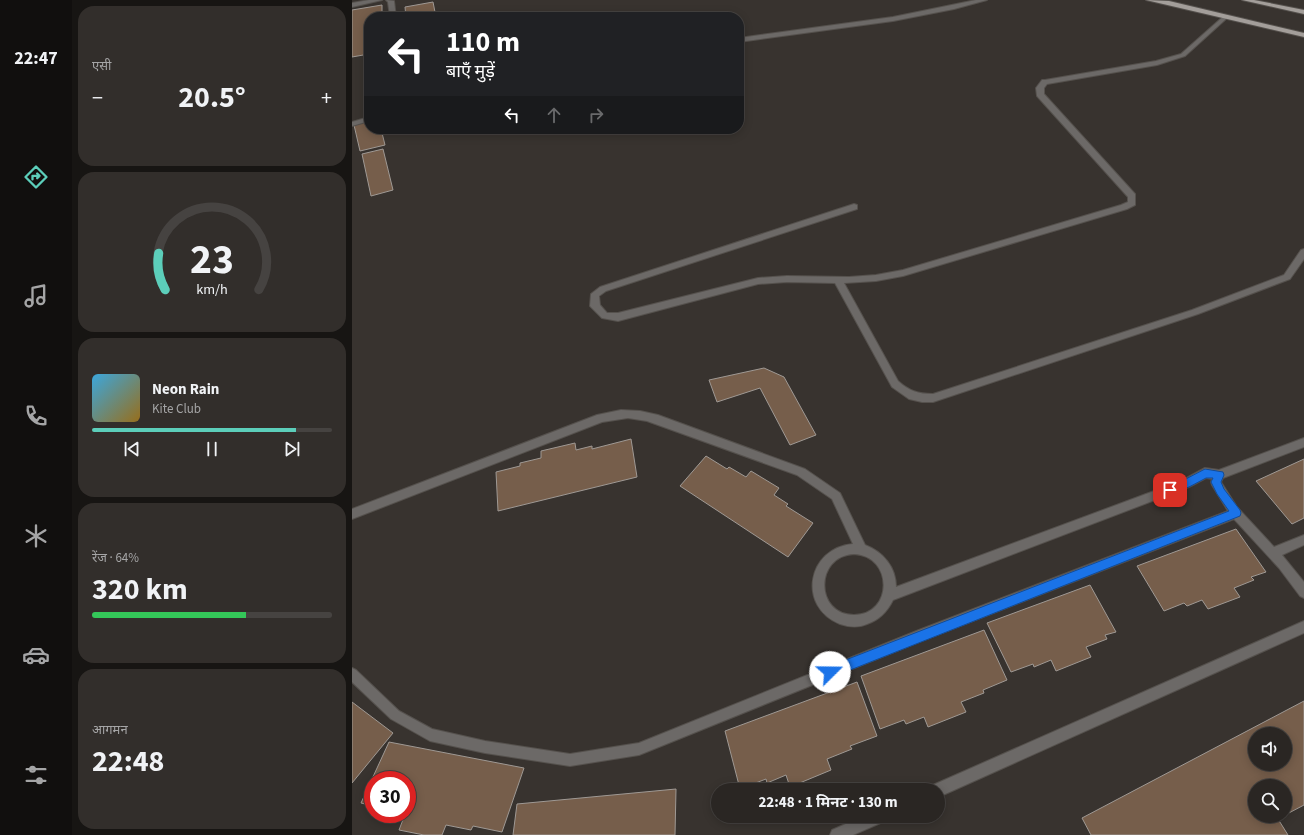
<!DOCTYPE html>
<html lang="hi">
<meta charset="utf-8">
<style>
body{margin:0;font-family:"Source Sans 3","Noto Sans Devanagari",sans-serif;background:#322e2b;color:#f1f3f6;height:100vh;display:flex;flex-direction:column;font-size:15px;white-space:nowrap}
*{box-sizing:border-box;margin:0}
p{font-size:13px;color:#a5a5a6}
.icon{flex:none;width:22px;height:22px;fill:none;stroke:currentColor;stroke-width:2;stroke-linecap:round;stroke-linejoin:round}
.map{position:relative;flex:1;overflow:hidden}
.side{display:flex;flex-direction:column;gap:6px;padding:6px;background:#171513;width:280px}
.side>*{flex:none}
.top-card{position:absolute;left:12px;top:12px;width:380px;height:122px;border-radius:16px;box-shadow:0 2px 10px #0003,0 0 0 1px #464341;background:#202124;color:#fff;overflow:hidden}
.fabs{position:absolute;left:896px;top:727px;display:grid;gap:8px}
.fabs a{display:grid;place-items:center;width:44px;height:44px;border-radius:50%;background:#2a2623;box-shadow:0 2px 10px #0003,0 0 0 1px #464341;font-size:20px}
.speed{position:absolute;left:12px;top:771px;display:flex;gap:8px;font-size:20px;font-weight:700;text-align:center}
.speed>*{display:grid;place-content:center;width:52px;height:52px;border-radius:50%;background:#2a2623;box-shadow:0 2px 10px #0003,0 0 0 1px #464341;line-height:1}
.speed .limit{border:6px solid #d22;background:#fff;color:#111}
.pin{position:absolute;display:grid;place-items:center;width:34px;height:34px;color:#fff;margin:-17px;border-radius:8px;box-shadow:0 2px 6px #0006}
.me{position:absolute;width:44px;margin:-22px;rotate:68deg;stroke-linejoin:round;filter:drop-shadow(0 0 3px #0008)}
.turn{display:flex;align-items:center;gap:14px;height:84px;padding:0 16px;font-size:18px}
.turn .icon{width:52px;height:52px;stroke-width:2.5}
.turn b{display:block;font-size:28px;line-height:34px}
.lanes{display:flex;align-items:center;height:38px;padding:0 16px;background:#0003;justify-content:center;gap:20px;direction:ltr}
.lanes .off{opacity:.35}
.big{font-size:30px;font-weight:700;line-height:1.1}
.side .tile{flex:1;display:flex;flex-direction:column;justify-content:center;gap:6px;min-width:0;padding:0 14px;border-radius:16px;background:#322e2b}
.side .dial{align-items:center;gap:0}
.dial svg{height:104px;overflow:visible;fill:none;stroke:#464341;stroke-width:7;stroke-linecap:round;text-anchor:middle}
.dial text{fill:#f1f3f6;stroke:none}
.song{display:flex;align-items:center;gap:12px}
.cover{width:48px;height:48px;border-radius:6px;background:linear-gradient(135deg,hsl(200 70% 55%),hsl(40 70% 35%))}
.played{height:4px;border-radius:2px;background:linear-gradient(90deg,#5cceba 85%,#464341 85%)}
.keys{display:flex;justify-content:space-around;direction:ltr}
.heat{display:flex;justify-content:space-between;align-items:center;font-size:22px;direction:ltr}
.charge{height:6px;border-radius:3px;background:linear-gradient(90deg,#34c759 64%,#464341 0)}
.trip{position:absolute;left:359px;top:783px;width:234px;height:40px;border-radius:20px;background:#2a2623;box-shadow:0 2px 10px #0003,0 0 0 1px #464341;font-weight:700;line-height:40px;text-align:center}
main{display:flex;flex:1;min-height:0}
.tab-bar{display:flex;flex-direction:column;width:72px;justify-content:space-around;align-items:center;background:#110f0e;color:#a5a5a6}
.tab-bar .icon{width:28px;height:28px}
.tab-bar .selected{color:#5cceba}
.tab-bar b{font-size:18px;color:#f1f3f6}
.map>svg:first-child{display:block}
.building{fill:#765e4b;stroke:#9f9994;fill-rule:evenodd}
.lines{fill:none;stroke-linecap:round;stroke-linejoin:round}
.minor-casing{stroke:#55514d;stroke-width:2}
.major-casing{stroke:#55514d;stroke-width:2}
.minor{fill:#6c6967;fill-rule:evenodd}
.major{fill:#a39e9a;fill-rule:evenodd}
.route{fill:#1a73e8;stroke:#114b97}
</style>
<main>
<nav class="tab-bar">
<b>22:47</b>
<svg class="icon selected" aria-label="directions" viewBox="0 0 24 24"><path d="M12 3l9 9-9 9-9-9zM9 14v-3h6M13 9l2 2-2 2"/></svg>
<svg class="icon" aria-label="music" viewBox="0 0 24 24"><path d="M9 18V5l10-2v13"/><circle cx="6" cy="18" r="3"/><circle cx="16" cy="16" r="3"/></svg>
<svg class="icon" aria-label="phone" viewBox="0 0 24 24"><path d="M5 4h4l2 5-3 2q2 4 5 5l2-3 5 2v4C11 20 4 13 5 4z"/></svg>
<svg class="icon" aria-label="climate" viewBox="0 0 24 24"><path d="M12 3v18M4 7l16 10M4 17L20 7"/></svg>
<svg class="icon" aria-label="car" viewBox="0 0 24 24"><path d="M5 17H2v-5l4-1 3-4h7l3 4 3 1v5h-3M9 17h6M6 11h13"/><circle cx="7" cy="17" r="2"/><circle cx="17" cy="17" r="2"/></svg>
<svg class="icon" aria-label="filters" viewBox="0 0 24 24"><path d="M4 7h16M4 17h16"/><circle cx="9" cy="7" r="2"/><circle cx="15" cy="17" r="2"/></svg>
</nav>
<section class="side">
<div class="tile"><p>एसी</p>
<div class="heat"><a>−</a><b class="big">20.5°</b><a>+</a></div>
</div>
<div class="tile dial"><svg viewBox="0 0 100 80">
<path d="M14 69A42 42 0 1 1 86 69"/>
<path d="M14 69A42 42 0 0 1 9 41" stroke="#5cceba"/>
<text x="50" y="56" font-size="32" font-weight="700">23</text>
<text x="50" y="72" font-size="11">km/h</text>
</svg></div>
<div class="tile">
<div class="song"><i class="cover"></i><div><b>Neon Rain</b><p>Kite Club</p></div></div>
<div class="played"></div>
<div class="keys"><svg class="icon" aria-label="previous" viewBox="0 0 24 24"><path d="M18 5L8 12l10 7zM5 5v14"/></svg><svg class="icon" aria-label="pause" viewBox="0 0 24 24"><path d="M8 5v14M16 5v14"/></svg><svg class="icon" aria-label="next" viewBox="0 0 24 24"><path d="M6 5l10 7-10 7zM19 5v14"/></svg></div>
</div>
<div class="tile"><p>रेंज · 64%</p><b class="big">320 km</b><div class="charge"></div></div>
<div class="tile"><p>आगमन</p><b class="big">22:48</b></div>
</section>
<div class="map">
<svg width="952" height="835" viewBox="0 0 952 835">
<rect width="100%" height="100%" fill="#38332f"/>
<g class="building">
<polygon points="81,2 84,17 54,17 53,7"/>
<polygon points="30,5 30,17 17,17 17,54 0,57 0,10"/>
<polygon points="17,121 17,129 29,129 33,145 8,151 2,125"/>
<polygon points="31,149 41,190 19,196 10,154"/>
<polygon points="412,368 432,377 464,435 438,445 408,388 365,402 357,380"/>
<polygon points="279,439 285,477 146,511 144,472 168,466 168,463 189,458 189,451 223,443 224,450 240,446 240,449"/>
<polygon points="354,456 375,469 377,467 394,477 399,471 427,488 422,495 436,504 434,506 461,523 436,557 328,486"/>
<polygon points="952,459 952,518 940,524 904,481"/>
<polygon points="884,529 914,572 899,577 902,580 882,588 888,597 856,609 850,600 835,606 832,603 812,611 785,566"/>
<polygon points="738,585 764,632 753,635 755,639 734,647 739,657 704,671 699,660 682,667 681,664 659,672 635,623"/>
<polygon points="632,630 655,680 631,690 632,693 609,702 614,712 576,727 572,717 554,724 552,720 528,729 509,676"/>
<polygon points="505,682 525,736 498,746 500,749 475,759 479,770 438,787 434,775 415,783 414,779 388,789 373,731"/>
<path d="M952,701V805L933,815V786H903V816H931L926,819L936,835H739L730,818ZM903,734H933V764H903Z"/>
<polygon points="0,702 41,733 0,783"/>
<polygon points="37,742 172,768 150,832 121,826 119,830 94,825 90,835 72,835 47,830 52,817 38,814 55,814 55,780 21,780 21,806 9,803"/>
<polygon points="324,789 323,835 161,835 165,804"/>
</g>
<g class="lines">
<g class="minor-casing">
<g id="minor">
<polygon points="17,0 30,0 0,7 0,3"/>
<polygon points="34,0 42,1 44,17 38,17 36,2"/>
<polygon points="624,0 635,0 602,9 541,21 387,42 387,38 541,17"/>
<path d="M873,15L875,16V18L833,56L805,65L695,84L692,88V94L783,194V205L775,209L551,276L524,281L492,283L546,381C557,391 566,394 581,394L840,310L932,275L949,250L952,249V259L938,279L846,314L581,402H570L557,399L540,387L483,283L435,282L406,284L266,321L250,318L238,306L239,294L248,287L502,204L505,205V209L254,291L247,296L248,305L255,313H266L406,278L435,276L497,277L524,275L551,270L769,205L776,202V197L685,96L684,88L690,80H693L804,61L829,54Z"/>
<polygon points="17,117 17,121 0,126 0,122"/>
<path d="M269,410L288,411L306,415L453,469L488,493L513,545C531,552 544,567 544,587L829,481L853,468L867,470L952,438V447L871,478L869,482L885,507L922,547L952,535V545L930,555L952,582V598L948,596L927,568L882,519L567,642L287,755L218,766L133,753L78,741L39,719L0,682V668L4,670L47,711L80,729L133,741L218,754L287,743L567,630L876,511L860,485L859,482L860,479L854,478L837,487L541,600C535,612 527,620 515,624C506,628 497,627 488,624C445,607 455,548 501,544L480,499L445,475L295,421L276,418L250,422L0,519V509L245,415ZM502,554C542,556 541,615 502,615C463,615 462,556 502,554Z"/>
<polygon points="952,621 952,633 591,795 586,797 586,790 579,790 581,785"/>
<polygon points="512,816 535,816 533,821 501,835 478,835 480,830"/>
</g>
</g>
<g class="major-casing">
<g id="major">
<polygon points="794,0 817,1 952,33 952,37"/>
<polygon points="890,0 902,0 952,10 952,14"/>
</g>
</g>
<use href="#minor" class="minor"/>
<use href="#major" class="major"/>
</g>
<polygon class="route" points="853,469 871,472 872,475 869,482 872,489 888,510 889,513 888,516 478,678 474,676 473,672 474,668 478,666 877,511 865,494 859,482 861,478 854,478 837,487 818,494 815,493 814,490 815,487 830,481"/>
</svg>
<div class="fabs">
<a><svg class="icon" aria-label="sound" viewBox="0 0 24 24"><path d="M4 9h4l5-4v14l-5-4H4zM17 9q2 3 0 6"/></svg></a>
<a><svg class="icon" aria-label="search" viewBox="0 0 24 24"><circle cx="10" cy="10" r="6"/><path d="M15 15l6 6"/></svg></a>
</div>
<div class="speed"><div class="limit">30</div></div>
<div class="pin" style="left:818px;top:490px;background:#d93025"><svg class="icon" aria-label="arrive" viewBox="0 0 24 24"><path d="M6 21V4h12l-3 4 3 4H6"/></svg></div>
<svg class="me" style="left:478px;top:672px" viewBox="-20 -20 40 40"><circle r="19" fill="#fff"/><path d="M0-13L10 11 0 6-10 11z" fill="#1a73e8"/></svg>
<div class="trip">22:48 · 1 मिनट · 130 m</div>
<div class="top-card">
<div class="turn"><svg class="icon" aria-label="left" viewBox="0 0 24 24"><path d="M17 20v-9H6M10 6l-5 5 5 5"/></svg><div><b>110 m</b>बाएँ मुड़ें</div></div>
<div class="lanes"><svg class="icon" aria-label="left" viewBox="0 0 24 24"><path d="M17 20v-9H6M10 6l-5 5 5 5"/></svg><svg class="icon off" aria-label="ahead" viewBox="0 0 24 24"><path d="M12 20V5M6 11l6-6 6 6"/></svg><svg class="icon off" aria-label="right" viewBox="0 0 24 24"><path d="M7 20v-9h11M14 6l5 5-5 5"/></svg></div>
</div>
</div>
</main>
